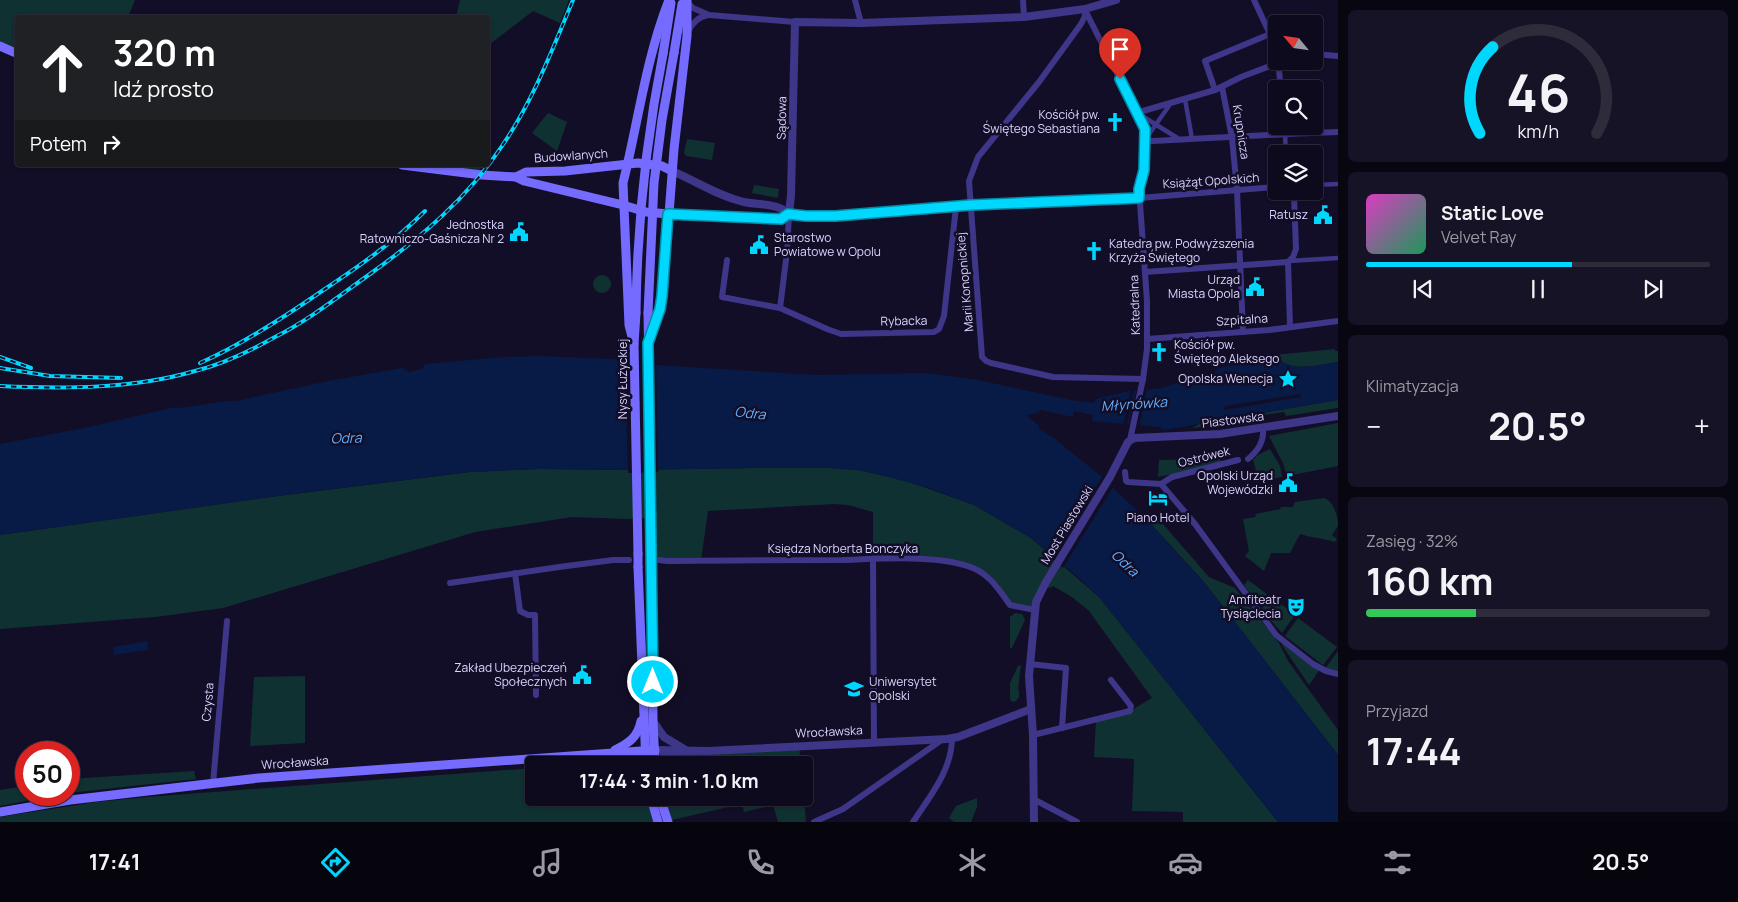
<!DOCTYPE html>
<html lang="pl">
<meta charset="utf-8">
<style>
body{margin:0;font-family:Manrope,sans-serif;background:#171326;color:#f1f3f6;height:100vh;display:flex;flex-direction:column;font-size:19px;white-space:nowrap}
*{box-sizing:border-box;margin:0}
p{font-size:16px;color:#9b9aa4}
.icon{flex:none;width:28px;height:28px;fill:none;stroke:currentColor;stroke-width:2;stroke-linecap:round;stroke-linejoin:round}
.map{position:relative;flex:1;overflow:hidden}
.details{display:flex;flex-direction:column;gap:10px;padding:10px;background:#080610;width:400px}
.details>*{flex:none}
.top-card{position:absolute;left:15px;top:15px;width:475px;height:152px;border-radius:5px;box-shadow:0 1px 4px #0004,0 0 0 1px #2e2b3b;background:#202124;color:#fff;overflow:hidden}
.needle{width:32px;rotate:299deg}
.controls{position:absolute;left:1268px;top:15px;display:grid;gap:10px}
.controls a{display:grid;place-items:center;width:55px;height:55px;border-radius:5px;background:#0e0a1d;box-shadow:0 1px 4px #0004,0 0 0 1px #2e2b3b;font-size:25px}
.speed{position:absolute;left:15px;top:741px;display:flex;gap:10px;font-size:25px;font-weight:700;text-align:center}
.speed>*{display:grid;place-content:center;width:65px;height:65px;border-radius:50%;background:#0e0a1d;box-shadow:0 1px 4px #0004,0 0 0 1px #2e2b3b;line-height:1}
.speed .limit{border:8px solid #d22;background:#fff;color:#111}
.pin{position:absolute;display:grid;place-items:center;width:42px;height:42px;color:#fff;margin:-51px -21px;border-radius:50% 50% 50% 0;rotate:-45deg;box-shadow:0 0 5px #0007}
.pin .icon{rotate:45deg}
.me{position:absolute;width:55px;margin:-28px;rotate:0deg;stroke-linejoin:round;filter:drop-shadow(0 0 4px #0008)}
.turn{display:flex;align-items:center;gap:18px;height:105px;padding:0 15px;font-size:22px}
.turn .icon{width:65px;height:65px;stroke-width:2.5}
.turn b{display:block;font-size:35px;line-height:42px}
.then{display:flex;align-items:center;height:48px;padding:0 15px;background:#0003;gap:10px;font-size:19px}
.big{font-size:38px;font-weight:700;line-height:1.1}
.details .widget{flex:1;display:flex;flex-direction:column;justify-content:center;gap:8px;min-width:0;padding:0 18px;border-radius:8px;background:#171326}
.details .dial{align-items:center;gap:0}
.dial svg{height:130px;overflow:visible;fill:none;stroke:#2e2b3b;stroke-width:7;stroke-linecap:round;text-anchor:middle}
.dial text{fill:#f1f3f6;stroke:none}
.song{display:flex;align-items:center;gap:15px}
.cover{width:60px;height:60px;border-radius:8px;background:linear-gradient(135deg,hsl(310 70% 55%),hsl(150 70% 35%))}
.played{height:5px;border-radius:2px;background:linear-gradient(90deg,#00d7ff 60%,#2e2b3b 60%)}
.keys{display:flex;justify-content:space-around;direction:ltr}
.heat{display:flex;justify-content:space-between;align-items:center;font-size:28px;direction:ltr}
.charge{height:8px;border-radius:4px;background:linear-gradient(90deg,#34c759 32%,#2e2b3b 0)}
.trip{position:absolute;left:525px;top:756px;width:288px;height:50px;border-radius:5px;background:#0e0a1d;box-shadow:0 1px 4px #0004,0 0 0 1px #2e2b3b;font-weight:700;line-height:50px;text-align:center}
.tab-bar{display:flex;height:80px;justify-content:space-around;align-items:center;background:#06040c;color:#9b9aa4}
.tab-bar .icon{width:35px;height:35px}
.tab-bar .selected{color:#00d7ff}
.tab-bar b{font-size:22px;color:#f1f3f6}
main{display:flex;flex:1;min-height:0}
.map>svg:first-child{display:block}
.green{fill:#103131}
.water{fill:#071b46;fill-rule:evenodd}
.pier{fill:#130e27}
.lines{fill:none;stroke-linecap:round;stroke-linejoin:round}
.pedestrian{stroke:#3e3688;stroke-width:4.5}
.minor{stroke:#3e3688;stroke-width:6}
.tertiary{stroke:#3e3688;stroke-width:8}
.secondary{stroke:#766bff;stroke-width:9}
.rail-casing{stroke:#00d7ff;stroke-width:4}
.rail{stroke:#130e27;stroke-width:2;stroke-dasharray:5.5;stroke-linecap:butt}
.secondary-bridge{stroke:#766bff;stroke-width:9}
.route-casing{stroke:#008ca6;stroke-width:12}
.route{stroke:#00d7ff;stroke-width:9}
.labels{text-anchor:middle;stroke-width:5;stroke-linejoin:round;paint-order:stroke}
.poi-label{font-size:12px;fill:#dbd4ff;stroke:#130e27;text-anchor:end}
.street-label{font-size:12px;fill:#dbd4ff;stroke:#130e27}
.water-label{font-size:14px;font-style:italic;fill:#62aeff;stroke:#130e27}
</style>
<main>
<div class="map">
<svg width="1338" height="822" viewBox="0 0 1338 822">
<rect width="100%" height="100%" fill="#130e27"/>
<g class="green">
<polygon points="0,0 135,0 128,17 18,18 17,54 0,46"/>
<polygon points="460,0 569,0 560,23 533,11 490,44 488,44 488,18 456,17"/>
<polygon points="548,113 567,122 557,151 532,133"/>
<polygon points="687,139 715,143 712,160 686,156 684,153"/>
<polygon points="402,165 474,165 482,167 476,174"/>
<polygon points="754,185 779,189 778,198 752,193"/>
<circle cx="602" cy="284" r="9"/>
<path d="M1335,349V351H1338V362C1316,365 1290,374 1274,355Z"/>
<polygon points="1338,400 1338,408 1286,416 1284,412 1258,416 1247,423 1192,428 1201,423"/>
<polygon points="1338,423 1338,466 1287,476 1283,463 1269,436"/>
<polygon points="1270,449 1280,466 1282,477 1259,481 1253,460 1258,455"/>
<polygon points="1220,459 1221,464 1158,477 1159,460"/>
<polygon points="754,468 830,468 858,470 904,480 974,505 1031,538 1099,597 1278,822 1183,822 1183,812 1132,811 1134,759 1094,757 1096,720 1130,711 1152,698 1089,611 1072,597 1053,586 1049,588 1044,586 1035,610 1010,605 979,571 952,563 873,559 873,512 848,505 834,504 708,511 701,561 654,563 653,518 629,519 572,517 475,532 223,608 155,617 0,629 0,535 278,496 470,472 539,469 628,470"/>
<path d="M1324,498C1333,501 1338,515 1338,525C1337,528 1334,532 1332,535L1337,539L1335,542C1323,538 1312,538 1300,534L1290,553H1271L1264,571L1245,556L1249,551L1243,519L1256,517L1255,514L1281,509L1280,507H1293L1295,502Z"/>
<polygon points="1156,516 1209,577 1235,588 1279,643 1288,661 1338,730 1338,755 1204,582 1150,523"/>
<polygon points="1248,580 1267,594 1260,603 1256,603 1244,585"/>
<polygon points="1271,596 1295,615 1282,633 1261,610"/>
<polygon points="1015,613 1022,614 1025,620 1012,648 1010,648 1010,617"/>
<polygon points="1298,618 1337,647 1323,665 1285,636"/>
<polygon points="1283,641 1320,669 1309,685 1282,645"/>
<polygon points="1338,651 1338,674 1324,670"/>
<polygon points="1021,665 1018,689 1019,690 1019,697 1016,701 1012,702 1010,699 1010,683 1018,666"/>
<polygon points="305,676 305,743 250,746 254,677"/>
<polygon points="799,746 801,765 655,765 656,759 697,752"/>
<polygon points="591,758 622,765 562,765 574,764"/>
<polygon points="534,768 534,798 651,798 658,820 652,822 0,822 0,817 96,802 147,797"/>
<polygon points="194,771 196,779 69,793 69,779"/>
<polygon points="26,786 26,795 56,795 0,806 0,790"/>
<polygon points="660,798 804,798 806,822 778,822 773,805 744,812 742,804 667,821"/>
<polygon points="977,798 977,807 971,822 954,822 949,818 956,806"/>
</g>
<g class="water">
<path d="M1274,355C1290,374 1316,365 1338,362V400L1164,430L1158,427L1092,421L1093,415L1074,411L1073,417L1040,410L1039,413L1026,415L1039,426V429L1056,439V440L1101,476L1150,523L1179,555L1204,582L1338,755V822H1278L1099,597L1080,579L1031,538L974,505L926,487L880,475L858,470L830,468H754L628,470L539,469L470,472L278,496L0,535V444L84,428L171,408C193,408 214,401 236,401L328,381L402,368L409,372L422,369L425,364L504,357L538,356L614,359L623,363L815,375L927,373L978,380L1071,400L1094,403L1096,399L1129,391L1162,388L1189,379L1213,374L1217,369ZM1300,394L1301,397L1225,410L1224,409L1225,406Z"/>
<polygon points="147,641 148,650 114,655 113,647"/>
</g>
<g class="pier">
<polygon points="625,360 656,362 658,472 628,473"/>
<polygon points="1148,386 1139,427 1128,426 1137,387"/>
<polygon points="1131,388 1135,388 1127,426 1123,425"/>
<polygon points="1103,475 1114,486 1063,568 1052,559"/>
</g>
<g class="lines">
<g class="pedestrian">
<polyline points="1185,99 1192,139"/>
<polyline points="1139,114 1179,139"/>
<polyline points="1285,134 1286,154"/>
<polyline points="1145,140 1171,103"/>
<polyline points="1314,185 1338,184"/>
<polyline points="1289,261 1338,258"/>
</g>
<g class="minor">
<polyline points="855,0 861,23"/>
<polyline points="1023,0 1024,17"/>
<polyline points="1254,0 1269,32 1276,54"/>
<polyline points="687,2 693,8 709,15 795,22"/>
<polyline points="1085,9 1085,16 1081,24 1039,82 978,157 969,181 982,357 986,361 991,363 1053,377 1143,379"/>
<polyline points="1085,10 1145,129 1144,170 1139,189 1147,301 1147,349 1143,379 1130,440"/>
<path d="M688,32C692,23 698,17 708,15"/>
<polyline points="1314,54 1338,56"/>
<polyline points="1278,61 1281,89"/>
<polyline points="1222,87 1232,138 1237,190 1243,332"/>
<polyline points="1215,90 1205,61 1270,34"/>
<polyline points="1136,113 1215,90 1241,77 1278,63"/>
<path d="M1145,140L1152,141C1214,138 1276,134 1338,132"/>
<polyline points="727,260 722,297 780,308 827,329 841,334 934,332 939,329 944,316 956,207"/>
<polyline points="1288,262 1293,257 1296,249 1294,196 1292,191"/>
<polyline points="1288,262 1290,327"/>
<polyline points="1145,272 1288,262"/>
<polyline points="780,308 787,252 789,214 806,216 835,216 971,205 1139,198 1276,187"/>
<polyline points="1147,339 1269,330 1338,321"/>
<path d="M1248,459C1258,451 1264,441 1263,429"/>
<polyline points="1125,472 1126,481 1128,482 1161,484 1172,477 1238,460"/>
<polyline points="1161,484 1195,524 1276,635 1313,664 1326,671 1338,674"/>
<polyline points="873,559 874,742"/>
<path d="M659,560L667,561C725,560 783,560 842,560C877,559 941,554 973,568C990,575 1000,591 1010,605L1035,610"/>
<polyline points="515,573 520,611 528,615 535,615 536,695"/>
<polyline points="450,583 559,567 613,560 629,560"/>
<polyline points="1030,664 1066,668 1062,728"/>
<polyline points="1033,735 1130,711 1131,706 1111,680"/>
<polyline points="213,784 227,621"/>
<polyline points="1035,800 1077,822"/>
<polyline points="814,822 843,809 943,739"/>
<path d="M913,822C930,796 952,770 952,738"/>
</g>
<g class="tertiary">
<path d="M672,171C696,181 718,196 744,202C758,205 778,203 789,214"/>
<polyline points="668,214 781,219 789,214"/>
<polyline points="789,214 791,195 795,22 861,23 1024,17 1085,9 1116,0"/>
<polyline points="653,721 664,737 684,749"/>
<polyline points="655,750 708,751 947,739 958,737 1031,709"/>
<polyline points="656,759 693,754"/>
<polyline points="1034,822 1033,735 1029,676 1036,602 1046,582 1110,477 1128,442 1134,438 1220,434 1338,416"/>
</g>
<g class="secondary">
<polyline points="0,46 18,54"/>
<polyline points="674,53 682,4"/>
<polyline points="663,54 671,3"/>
<polyline points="402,165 482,175 516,177 524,181 623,205 646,212 668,214"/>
<polyline points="516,177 526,172 565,171 638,163 662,166 672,171"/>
<polyline points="636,313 634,344 638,554"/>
<polyline points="648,313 652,554"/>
<polyline points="649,343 659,309 664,279 674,149 687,36 687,0"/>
<path d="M634,344L629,325L623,183C638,123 646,58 669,0"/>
<polyline points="638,567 646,765"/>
<polyline points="652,567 653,720 655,765"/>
<path d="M615,750C629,743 638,737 641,721"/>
<polyline points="606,758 651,759"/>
<polyline points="651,798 658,822"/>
<polyline points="660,798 668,822"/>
<polyline points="0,812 70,800 259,778 655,750"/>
</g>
<g class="rail-casing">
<g id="rail">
<polyline points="0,357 31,368"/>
<path d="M200,363C243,344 283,318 322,291C358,267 394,242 425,211"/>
<polyline points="0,368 50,376 121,378"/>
<path d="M0,386C65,389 133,389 195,371C223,364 250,351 275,337C309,320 339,296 370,274C420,238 467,199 502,146C533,101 552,50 573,0"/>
</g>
</g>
<use href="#rail" class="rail"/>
<g class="secondary-bridge">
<path d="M636,313C637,225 646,140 663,54"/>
<polyline points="648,313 654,183 662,120 674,53"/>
<polyline points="638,554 638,567"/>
<polyline points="652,554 652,567"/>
</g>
</g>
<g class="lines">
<g class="route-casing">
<polyline id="route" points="653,682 648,343 660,309 662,296 668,214 781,219 788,214 806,216 835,216 971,205 1139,198 1139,189 1144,170 1145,129 1120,79"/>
</g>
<use href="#route" class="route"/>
</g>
<defs>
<g id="church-bare" transform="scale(1.5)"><path d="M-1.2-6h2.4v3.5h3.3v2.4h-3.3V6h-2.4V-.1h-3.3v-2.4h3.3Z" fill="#00d7ff" stroke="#130e27" stroke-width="2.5" paint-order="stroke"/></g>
<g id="civic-bare" transform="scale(1.5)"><path d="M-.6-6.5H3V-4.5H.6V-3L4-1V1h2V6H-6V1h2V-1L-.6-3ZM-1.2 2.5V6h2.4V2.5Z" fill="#00d7ff" stroke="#130e27" stroke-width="2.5" paint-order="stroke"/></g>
<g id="sight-bare" transform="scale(1.5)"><path d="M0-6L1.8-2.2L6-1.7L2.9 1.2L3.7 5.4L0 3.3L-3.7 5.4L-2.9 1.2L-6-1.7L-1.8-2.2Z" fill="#00d7ff" stroke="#130e27" stroke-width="2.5" paint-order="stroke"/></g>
<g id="hotel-bare" transform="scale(1.5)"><path d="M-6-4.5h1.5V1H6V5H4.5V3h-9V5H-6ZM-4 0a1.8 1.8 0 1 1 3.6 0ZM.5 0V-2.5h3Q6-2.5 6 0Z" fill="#00d7ff" stroke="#130e27" stroke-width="2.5" paint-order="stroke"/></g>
<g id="theatre-bare" transform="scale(1.5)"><path d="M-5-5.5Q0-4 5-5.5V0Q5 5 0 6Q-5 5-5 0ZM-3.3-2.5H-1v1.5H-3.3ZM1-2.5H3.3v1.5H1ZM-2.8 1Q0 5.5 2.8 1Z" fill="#00d7ff" stroke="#130e27" stroke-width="2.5" paint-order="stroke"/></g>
<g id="university-bare" transform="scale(1.5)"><path d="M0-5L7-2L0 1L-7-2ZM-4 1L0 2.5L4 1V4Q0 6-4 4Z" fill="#00d7ff" stroke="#130e27" stroke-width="2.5" paint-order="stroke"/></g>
</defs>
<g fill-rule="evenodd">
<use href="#church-bare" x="1115" y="122"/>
<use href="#civic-bare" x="1323" y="215"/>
<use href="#civic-bare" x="519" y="232"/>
<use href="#civic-bare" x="759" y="245"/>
<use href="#church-bare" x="1094" y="251"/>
<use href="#civic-bare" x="1255" y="287"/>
<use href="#church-bare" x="1159" y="352"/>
<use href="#sight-bare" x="1288" y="379"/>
<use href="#civic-bare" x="1288" y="483"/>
<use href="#hotel-bare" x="1158" y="498"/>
<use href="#theatre-bare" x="1296" y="607"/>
<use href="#civic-bare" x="582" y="675"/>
<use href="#university-bare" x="854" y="689"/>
</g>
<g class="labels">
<g class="poi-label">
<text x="1100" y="119">Kościół pw.<tspan x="1100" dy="14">Świętego Sebastiana</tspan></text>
<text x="1308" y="219">Ratusz</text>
<text x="504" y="229">Jednostka<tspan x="504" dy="14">Ratowniczo-Gaśnicza Nr 2</tspan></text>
<text x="774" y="242" text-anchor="start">Starostwo<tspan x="774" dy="14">Powiatowe w Opolu</tspan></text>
<text x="1109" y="248" text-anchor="start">Katedra pw. Podwyższenia<tspan x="1109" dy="14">Krzyża Świętego</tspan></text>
<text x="1240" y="284">Urząd<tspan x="1240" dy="14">Miasta Opola</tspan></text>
<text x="1174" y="349" text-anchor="start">Kościół pw.<tspan x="1174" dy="14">Świętego Aleksego</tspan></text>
<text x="1273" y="383">Opolska Wenecja</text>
<text x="1273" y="480">Opolski Urząd<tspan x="1273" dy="14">Wojewódzki</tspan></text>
<text x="1158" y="522" text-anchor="middle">Piano Hotel</text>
<text x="1281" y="604">Amfiteatr<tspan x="1281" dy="14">Tysiąclecia</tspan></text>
<text x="567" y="672">Zakład Ubezpieczeń<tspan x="567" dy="14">Społecznych</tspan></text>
<text x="869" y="686" text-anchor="start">Uniwersytet<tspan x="869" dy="14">Opolski</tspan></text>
</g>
<g class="street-label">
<text transform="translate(782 118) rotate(-89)" y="4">Sądowa</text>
<text transform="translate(1241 132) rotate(81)" y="4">Krupnicza</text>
<text transform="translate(571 156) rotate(-4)" y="4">Budowlanych</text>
<text transform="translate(1211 181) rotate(-4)" y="4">Książąt Opolskich</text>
<text transform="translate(965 282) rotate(-95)" y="4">Marii Konopnickiej</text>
<text transform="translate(1135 305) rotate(-92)" y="4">Katedralna</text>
<text transform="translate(1242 320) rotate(-4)" y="4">Szpitalna</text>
<text transform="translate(904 321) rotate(-1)" y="4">Rybacka</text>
<text transform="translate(623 379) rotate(-90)" y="4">Nysy Łużyckiej</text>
<text transform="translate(1233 420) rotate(-7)" y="4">Piastowska</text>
<text transform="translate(1204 457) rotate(-14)" y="4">Ostrówek</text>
<text transform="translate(1067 525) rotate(-59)" y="4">Most Piastowski</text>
<text x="843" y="553">Księdza Norberta Bonczyka</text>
<text transform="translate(208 702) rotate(-85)" y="4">Czysta</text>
<text transform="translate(829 732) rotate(-3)" y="4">Wrocławska</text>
<text transform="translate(295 763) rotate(-4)" y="4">Wrocławska</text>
</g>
<g class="water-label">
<text transform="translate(1134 404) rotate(-4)" y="5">Młynówka</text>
<text transform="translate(750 413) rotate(6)" y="5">Odra</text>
<text transform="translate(346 438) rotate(-2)" y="5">Odra</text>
<text transform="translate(1125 563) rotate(43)" y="5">Odra</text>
</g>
</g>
</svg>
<div class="controls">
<a><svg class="needle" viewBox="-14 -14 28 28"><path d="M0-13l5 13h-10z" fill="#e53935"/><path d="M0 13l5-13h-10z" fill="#9b9aa4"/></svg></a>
<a><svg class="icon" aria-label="search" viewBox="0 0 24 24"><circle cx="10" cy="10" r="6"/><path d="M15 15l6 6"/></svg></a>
<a><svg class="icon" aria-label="layers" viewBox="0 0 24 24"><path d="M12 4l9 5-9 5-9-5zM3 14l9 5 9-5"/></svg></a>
</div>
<div class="speed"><div class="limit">50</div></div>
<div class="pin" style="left:1120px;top:79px;background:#d93025"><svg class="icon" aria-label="arrive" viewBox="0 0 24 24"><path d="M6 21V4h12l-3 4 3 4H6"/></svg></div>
<svg class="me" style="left:653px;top:682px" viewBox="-20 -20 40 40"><circle r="17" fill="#00d7ff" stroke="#fff" stroke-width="3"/><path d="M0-11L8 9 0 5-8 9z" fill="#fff"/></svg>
<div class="trip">17:44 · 3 min · 1.0 km</div>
<div class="top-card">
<div class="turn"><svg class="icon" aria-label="ahead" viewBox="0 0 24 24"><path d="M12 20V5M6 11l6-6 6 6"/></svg><div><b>320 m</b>Idź prosto</div></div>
<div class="then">Potem<svg class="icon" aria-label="right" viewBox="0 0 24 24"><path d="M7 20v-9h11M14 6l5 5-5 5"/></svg></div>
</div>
</div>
<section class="details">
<div class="widget dial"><svg viewBox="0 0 100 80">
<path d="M14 69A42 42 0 1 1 86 69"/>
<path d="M14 69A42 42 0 0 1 22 16" stroke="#00d7ff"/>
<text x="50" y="56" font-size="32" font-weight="700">46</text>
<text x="50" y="72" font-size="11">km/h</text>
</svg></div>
<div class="widget">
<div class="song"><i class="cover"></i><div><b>Static Love</b><p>Velvet Ray</p></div></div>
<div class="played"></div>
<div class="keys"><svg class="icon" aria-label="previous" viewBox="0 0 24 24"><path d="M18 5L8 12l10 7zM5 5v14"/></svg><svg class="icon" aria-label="pause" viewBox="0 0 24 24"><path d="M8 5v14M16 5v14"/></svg><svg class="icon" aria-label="next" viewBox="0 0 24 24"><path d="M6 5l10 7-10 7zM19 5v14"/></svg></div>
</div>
<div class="widget"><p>Klimatyzacja</p>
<div class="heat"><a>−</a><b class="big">20.5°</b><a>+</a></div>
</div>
<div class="widget"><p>Zasięg · 32%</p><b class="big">160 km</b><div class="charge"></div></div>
<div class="widget"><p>Przyjazd</p><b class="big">17:44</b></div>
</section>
</main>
<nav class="tab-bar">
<b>17:41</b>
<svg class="icon selected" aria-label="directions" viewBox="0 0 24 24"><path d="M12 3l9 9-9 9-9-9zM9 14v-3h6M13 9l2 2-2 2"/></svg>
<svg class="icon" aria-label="music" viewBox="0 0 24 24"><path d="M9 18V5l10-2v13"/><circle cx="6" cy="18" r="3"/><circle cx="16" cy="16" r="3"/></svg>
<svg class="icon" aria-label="phone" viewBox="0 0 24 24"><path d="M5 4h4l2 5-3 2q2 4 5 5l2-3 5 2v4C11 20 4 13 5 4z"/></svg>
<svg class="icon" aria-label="climate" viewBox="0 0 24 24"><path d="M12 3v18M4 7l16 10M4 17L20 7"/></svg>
<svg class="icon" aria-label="car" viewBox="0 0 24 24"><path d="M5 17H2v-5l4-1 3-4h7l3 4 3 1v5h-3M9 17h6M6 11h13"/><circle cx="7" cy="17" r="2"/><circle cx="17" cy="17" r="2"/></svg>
<svg class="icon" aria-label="filters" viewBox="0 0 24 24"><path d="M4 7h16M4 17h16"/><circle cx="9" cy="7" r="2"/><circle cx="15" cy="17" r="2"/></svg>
<b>20.5°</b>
</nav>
